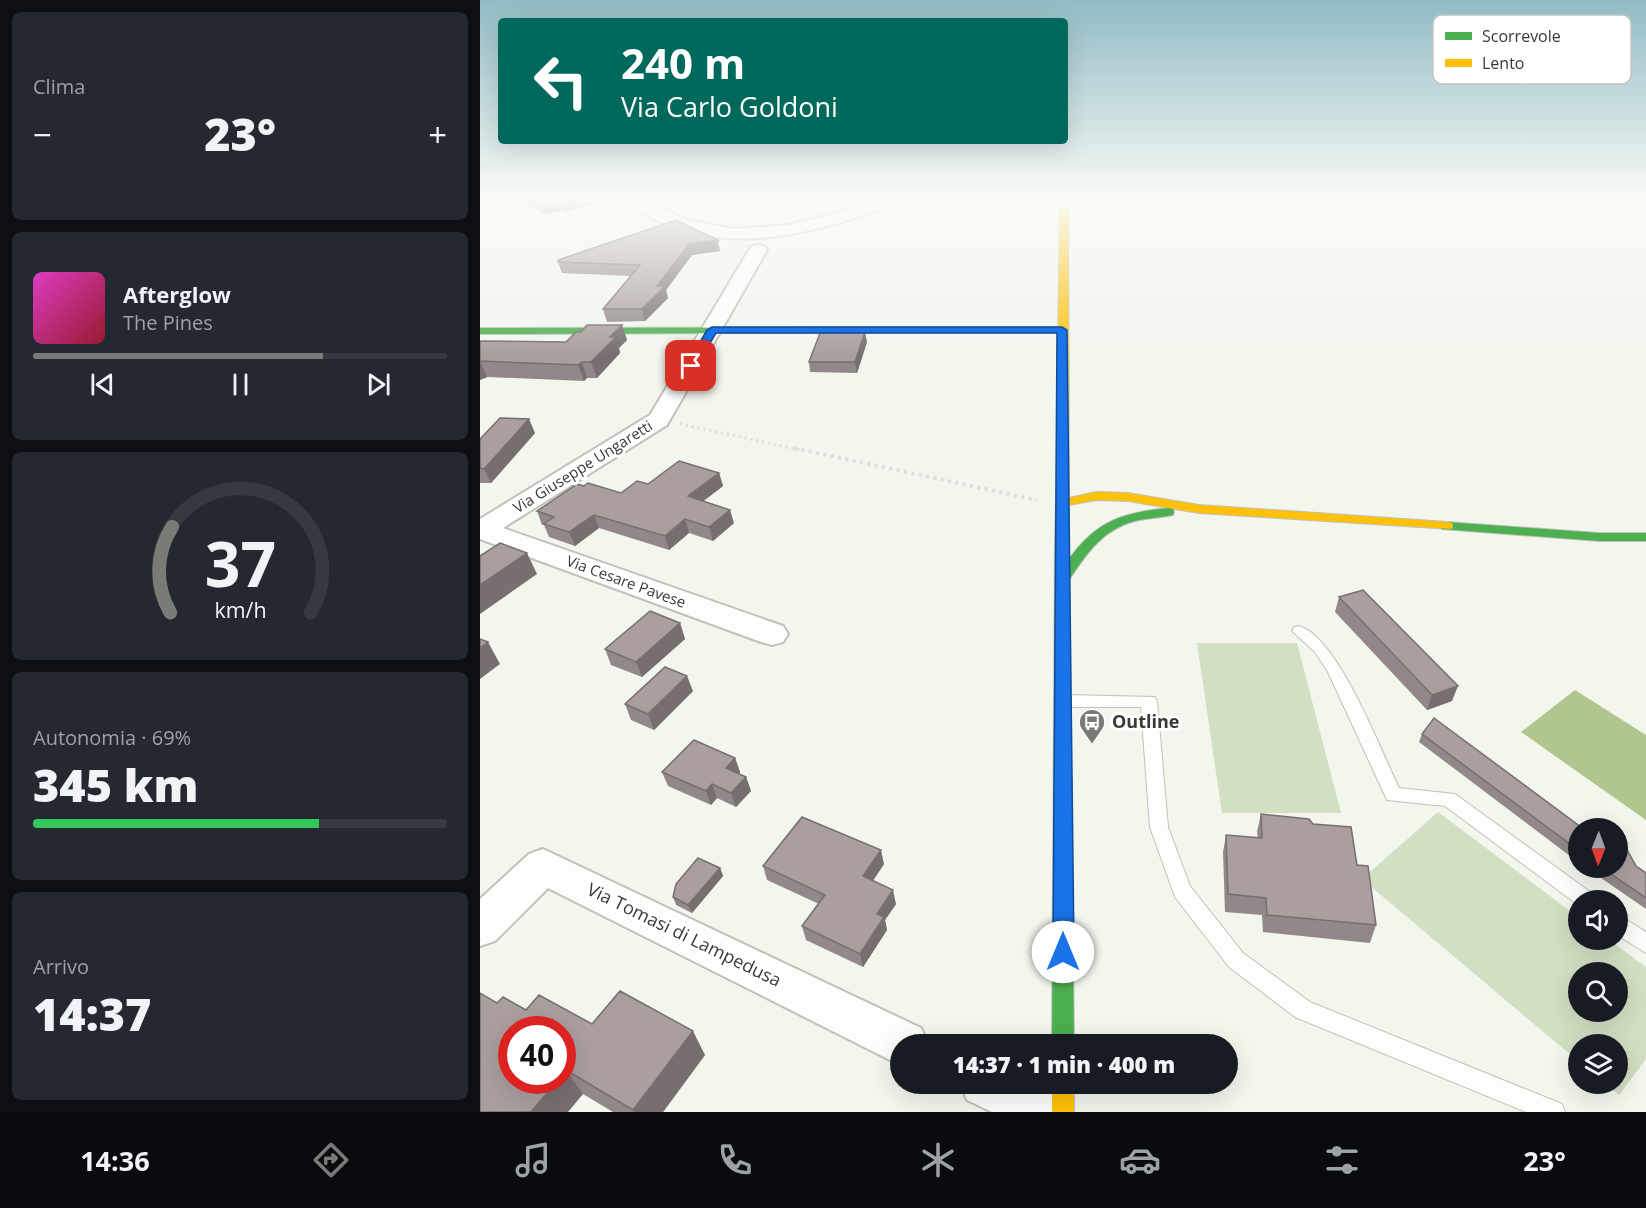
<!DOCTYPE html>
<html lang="it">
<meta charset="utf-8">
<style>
body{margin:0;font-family:"Open Sans",sans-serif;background:#242831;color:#f1f3f6;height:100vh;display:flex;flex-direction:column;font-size:22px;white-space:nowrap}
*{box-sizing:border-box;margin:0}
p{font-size:20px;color:#9ea1a6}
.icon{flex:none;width:33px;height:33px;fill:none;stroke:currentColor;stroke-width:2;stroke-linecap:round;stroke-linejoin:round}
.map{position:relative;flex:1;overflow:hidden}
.drawer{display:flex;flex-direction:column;gap:12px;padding:12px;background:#0d0f14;width:480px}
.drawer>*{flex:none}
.top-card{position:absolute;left:18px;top:18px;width:570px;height:126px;border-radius:6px;box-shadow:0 6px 24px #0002;background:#00695c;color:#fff;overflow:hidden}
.needle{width:39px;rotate:181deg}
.controls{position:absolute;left:1088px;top:818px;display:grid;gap:12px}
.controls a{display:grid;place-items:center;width:60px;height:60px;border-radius:50%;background:#171b24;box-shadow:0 6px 24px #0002;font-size:30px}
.speed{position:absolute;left:18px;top:1016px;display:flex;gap:12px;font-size:30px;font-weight:700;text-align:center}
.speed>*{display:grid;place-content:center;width:78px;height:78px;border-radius:50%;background:#171b24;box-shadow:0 6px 24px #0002;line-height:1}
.speed .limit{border:9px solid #d22;background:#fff;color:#111}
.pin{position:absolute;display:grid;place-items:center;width:51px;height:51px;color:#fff;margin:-26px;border-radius:12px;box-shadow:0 3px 9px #0006}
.me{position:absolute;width:66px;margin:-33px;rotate:0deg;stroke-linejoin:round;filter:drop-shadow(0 0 4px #0008)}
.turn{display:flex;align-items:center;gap:21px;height:126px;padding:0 24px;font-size:27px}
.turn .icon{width:78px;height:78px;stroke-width:2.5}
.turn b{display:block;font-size:42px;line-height:51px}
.big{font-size:45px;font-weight:800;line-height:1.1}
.drawer .tile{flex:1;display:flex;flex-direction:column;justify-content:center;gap:9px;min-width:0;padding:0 21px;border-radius:9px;background:#242831}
.drawer .dial{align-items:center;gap:0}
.dial svg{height:156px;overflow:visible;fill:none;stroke:#363941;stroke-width:7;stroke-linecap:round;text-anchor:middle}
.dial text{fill:#f1f3f6;stroke:none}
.song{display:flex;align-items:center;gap:18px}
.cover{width:72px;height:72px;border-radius:9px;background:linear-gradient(135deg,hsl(310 70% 55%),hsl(350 70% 35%))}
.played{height:6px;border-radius:3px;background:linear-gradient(90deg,#797c75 70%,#363941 70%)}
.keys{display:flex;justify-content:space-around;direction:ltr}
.heat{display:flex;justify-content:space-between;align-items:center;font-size:33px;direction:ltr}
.charge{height:9px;border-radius:4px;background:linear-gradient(90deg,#34c759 69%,#363941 0)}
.trip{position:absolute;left:410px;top:1034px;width:348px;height:60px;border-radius:30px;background:#171b24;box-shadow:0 6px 24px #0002;font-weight:800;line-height:60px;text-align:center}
.tab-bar{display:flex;height:96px;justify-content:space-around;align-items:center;background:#090b0e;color:#9ea1a6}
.tab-bar .icon{width:42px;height:42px}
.tab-bar .active{color:#797c75}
.tab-bar b{font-size:27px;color:#f1f3f6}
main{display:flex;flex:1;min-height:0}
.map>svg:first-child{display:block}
.green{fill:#d2dfc2;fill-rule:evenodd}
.water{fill:#b0c68e}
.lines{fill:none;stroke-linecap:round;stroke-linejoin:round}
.lane-casing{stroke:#bfc2bb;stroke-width:2}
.street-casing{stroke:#bfc2bb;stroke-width:4}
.fast-casing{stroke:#bfc2bb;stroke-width:2}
.slow-casing{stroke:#bfc2bb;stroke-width:2}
.path-far1{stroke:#dededc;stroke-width:3;stroke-dasharray:2 4;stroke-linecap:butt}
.path{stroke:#dededc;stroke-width:4;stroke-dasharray:3 4.5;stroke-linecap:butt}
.lane{fill:#fdfefc;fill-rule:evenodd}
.street{fill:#fdfefc;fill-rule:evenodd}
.fast{fill:#4caf50;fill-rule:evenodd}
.slow{fill:#ffc107;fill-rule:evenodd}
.wall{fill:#928889}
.shaded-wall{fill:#776f6f}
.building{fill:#aa9e9f;stroke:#776f6f;stroke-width:1.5}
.route{fill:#1a73e8;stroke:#114b97;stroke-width:1.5}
.labels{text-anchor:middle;stroke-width:6;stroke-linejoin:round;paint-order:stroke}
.street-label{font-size:15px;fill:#383b34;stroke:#fff}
.near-poi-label{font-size:18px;font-weight:bold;fill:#383b34;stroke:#fff;text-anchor:start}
.near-street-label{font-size:18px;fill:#383b34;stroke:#fff}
.key{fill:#fff;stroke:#c3c4c2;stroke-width:1.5}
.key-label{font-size:16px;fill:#383b34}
</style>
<main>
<section class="drawer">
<div class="tile"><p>Clima</p>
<div class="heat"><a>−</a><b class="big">23°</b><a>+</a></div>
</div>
<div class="tile">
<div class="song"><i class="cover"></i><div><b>Afterglow</b><p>The Pines</p></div></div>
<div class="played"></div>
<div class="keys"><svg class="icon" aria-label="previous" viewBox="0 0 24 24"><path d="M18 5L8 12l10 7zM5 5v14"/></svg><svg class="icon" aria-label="pause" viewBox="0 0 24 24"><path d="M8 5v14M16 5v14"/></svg><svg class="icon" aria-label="next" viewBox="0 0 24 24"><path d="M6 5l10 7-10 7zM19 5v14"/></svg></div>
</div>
<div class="tile dial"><svg viewBox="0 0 100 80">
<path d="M14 69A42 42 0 1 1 86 69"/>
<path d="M14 69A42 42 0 0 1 15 25" stroke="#797c75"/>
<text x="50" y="56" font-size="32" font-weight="700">37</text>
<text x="50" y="72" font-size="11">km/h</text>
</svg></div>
<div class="tile"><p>Autonomia · 69%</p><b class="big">345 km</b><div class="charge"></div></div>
<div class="tile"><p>Arrivo</p><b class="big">14:37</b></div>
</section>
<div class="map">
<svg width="1166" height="1112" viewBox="0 0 1166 1112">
<rect width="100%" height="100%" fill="#f2f6ed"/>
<g class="green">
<polygon points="717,643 817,643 861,813 742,813"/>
<path d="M958,812L1098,917V939H1128L1166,967V1059L1139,1095L1124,1083H1137V1044H1098V1061L882,879ZM1098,972H1137V1011H1098Z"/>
</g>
<polygon class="water" points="1095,690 1166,735 1166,820 1041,732"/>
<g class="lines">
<g class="lane-casing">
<g id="lane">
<path d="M819,626C858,637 901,751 919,788L975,794L1113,894L1116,900H1098V905L965,806L907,800L848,672L835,652L812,631L814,627Z"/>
<polygon points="586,695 675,697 677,701 688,827 710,886 763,953 830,1002 1082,1104 1085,1112 1046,1112 815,1017 749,967 695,897 670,827 661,707 586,707 580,705 578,701 580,697"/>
<polygon points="1137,914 1166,932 1166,953 1137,935"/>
</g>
</g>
<g class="street-casing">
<g id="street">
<path d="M143,200H163L207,220L254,229L308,225L357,213L397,200H421L419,203C341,231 253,258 174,219C165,214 150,209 143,200Z"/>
<polygon points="278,245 284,246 287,250 187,425 23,528 303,626 308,634 303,642 292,645 281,642 0,539 0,519 170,415 269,250 272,246"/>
<polygon points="63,849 441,1028 448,1044 420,1044 420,1065 68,888 15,941 0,946 0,899 49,854"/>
<polygon points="480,1083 556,1083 580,1095 587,1112 512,1112 487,1100"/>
</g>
</g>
<g class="fast-casing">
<g id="fast">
<polygon points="582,327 587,330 585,332 0,334 0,328"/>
<path d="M688,508L693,509L694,512L693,515C680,518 667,518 655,521C623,529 606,554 589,580L594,1044H572L575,543L577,540H587L589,559C617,521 641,513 688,508Z"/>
<polygon points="967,522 1119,533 1166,533 1166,541 1119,541 962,529 961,526 962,523"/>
</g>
</g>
<g class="slow-casing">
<g id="slow">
<polygon points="580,200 588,200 589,498 616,492 648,493 719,505 967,522 972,523 973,526 972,529 719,513 648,501 616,500 589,505 589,543 587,546 577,546 575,543 576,503"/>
<rect x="572" y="1083" width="22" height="29"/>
</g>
</g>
<polyline class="path-far1" points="200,424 321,450"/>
<polyline class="path" points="314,448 557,500"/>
<use href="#lane" class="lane"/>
<use href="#street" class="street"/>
<use href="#fast" class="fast"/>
<use href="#slow" class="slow"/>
</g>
<g class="wall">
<polygon points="39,200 117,200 117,202 85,212 81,210 65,214"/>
<polygon points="240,251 212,255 186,290 188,298 165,321 127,322 123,309 151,276 82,273 78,262"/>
<polygon points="142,325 147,340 139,348 140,353 117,378 107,378 104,381 7,377 0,380 0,341 86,342 101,332"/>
<polygon points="387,342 377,373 330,372 329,362"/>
<polygon points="55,433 11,483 0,483 0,439"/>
<polygon points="239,473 243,486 223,501 254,523 233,541 209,533 189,550 119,528 95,546 69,537 64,525 62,525 57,511 104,486 141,493 168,484"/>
<polygon points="859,597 972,701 947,710 855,612"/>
<polygon points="200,623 205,639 162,677 131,665 125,649"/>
<polygon points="213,691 174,730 151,720 145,704"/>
<polygon points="942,734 1101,827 1098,828 1098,862 939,742"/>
<polygon points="255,758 260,772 259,774 266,777 271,791 256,807 237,798 231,805 188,786 182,772"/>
<polygon points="781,814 833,824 877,865 896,925 890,943 783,932 782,915 745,912 743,852 746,835 778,838 777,832"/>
<polygon points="404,864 393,881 416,904 405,920 407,930 383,967 326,940 322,926 339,904 287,880 283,866"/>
<polygon points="1156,866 1166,873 1166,909 1105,867"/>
<polygon points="240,868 243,876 212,913 196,905 193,897"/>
<polygon points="17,1003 46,1010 112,1024 225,1055 183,1112 133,1112 103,1094"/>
</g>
<g class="shaded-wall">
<polygon points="91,200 117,200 117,202 85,212 82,203"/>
<polygon points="78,201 81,210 65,214 62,205"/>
<polygon points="238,240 240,251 212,255 186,290 188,298 165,321 162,309 177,286 209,244"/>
<polygon points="142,325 147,340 139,348 140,353 117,378 111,362 130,337"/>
<polygon points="385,332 387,342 377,373 375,362"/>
<polygon points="0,361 7,377 0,380"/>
<polygon points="102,362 107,378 104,381 98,365"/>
<polygon points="49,419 55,433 11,483 4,469"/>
<polygon points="239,473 243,486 212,510 208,496"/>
<polygon points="250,510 254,523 233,541 229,527"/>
<polygon points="114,515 119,528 95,546 89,532"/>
<polygon points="205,519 209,533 189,550 185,536"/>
<polygon points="47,553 57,574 0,614 0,585"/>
<polygon points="200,623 205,639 162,677 156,662"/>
<polygon points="8,642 20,664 0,679 0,648"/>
<polygon points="207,676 213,691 174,730 168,714"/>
<polygon points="978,686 972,701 947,710 952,695"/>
<polygon points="255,758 260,772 251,782 246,768"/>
<polygon points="266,777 271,791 256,807 251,793"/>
<polygon points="232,784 237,798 231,805 226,791"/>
<polygon points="401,850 404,864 386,890 383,876"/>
<polygon points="240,868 243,876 212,913 208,905"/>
<polygon points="413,890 416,904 405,920 407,930 383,967 380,954 397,914"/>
<polygon points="213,1031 225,1055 183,1112 154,1112 153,1110"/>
<polygon points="86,1070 103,1094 88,1112 51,1112 78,1080 82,1080 82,1075"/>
</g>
<g class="building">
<polygon points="53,200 91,200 82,203 78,201 62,205"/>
<polygon points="196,220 238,240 209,244 177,286 185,286 162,309 123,309 160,265 78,262 78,260"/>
<polygon points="107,325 142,325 130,337 136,337 111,362 102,362 98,365 0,361 0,341 86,342 96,332 101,332"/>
<polygon points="385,332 375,362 329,362 340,333"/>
<polygon points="20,418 49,419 4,469 0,468 0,439"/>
<polygon points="199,461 239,473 208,496 250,510 229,527 205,519 185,536 114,515 89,532 64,524 74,517 57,511 97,484 104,486 108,483 141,493 157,481 168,484"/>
<polygon points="20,543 47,553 0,585 0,556"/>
<polygon points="883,590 978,686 952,695 859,597"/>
<polygon points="170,611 200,623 156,662 125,649"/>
<polygon points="0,639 8,642 0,648"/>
<polygon points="185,667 207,676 168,714 145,704"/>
<polygon points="954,718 1101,827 1112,828 1098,828 1098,850 942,734"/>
<polygon points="214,740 255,758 246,768 266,777 251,793 232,784 226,791 182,772"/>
<polygon points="781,814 829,819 833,824 871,827 877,865 888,866 896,925 787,915 786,898 748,894 746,835 782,838"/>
<polygon points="322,817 401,850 383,876 413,890 397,914 404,917 380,954 322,926 345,895 283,866"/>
<polygon points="1137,839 1145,846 1156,866 1166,873 1166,898 1121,867 1137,867"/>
<polygon points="218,858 240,868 208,905 193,897 196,884"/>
<polygon points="140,991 213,1031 153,1110 86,1070 82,1075 82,1029 32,1029 32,1080 78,1080 51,1112 0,1112 0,993 17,1003 23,997 46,1010 59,995 112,1024"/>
</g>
<linearGradient id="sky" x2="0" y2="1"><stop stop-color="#91bbc4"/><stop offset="0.56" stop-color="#f9fbf7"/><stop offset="1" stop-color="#f9fbf7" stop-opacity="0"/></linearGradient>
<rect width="1166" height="356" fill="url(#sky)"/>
<polygon class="route" points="232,327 582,327 587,330 594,952 591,959 583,962 576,959 573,952 577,333 236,333 215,368 207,368 206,366 227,330"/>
<defs>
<g id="bus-pin" transform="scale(1.35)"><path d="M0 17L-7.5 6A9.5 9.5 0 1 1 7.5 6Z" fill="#797c75" stroke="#fff"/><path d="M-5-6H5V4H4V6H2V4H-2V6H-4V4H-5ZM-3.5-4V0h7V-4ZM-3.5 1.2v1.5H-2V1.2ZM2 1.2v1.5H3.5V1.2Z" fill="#fff"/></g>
</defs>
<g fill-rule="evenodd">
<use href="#bus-pin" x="612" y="722"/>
</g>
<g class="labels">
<g class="street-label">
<text transform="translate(103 467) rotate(-32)" y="5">Via Giuseppe Ungaretti</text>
<text transform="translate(146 582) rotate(20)" y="5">Via Cesare Pavese</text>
</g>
<g class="near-poi-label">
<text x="632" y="728">Outline</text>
</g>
<g class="near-street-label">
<text transform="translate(204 935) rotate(26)" y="6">Via Tomasi di Lampedusa</text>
</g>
</g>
<rect x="953" y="15" width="198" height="69" rx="9" class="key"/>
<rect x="965" y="32" width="27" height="8" fill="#4caf50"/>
<rect x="965" y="59" width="27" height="8" fill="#ffc107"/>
<g class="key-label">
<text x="1002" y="42">Scorrevole</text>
<text x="1002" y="69">Lento</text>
</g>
</svg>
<div class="controls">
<a><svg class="needle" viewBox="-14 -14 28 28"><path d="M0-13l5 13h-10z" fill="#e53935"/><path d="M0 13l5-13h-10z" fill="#9ea1a6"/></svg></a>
<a><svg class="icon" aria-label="sound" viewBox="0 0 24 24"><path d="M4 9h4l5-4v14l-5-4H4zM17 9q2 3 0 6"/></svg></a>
<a><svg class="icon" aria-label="search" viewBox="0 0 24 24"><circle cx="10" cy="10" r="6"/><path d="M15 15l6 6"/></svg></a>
<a><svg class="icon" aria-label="layers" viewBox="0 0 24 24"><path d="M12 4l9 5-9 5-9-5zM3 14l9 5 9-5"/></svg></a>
</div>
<div class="speed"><div class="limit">40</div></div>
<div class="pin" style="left:211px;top:366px;background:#d93025"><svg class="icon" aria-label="arrive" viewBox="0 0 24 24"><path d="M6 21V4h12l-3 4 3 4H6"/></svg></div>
<svg class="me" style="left:583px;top:952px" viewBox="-20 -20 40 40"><circle r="19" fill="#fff"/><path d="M0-13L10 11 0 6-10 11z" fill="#1a73e8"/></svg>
<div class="trip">14:37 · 1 min · 400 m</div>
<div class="top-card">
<div class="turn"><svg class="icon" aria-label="left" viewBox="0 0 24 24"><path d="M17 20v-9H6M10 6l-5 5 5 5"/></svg><div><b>240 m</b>Via Carlo Goldoni</div></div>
</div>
</div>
</main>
<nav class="tab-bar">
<b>14:36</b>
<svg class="icon active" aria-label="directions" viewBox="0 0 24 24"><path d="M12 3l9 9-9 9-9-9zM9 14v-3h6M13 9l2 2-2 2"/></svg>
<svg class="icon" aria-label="music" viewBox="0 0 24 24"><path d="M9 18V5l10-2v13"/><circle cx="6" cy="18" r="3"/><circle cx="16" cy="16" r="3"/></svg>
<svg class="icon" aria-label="phone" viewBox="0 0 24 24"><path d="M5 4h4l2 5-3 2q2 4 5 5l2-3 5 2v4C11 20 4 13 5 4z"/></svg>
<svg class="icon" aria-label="climate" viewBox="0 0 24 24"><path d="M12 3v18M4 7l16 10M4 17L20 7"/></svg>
<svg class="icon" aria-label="car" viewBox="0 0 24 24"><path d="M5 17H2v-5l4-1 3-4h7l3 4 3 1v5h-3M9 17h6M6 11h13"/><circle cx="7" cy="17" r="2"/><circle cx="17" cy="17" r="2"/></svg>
<svg class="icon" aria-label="filters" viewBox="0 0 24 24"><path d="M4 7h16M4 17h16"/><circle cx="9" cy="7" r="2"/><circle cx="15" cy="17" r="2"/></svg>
<b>23°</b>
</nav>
